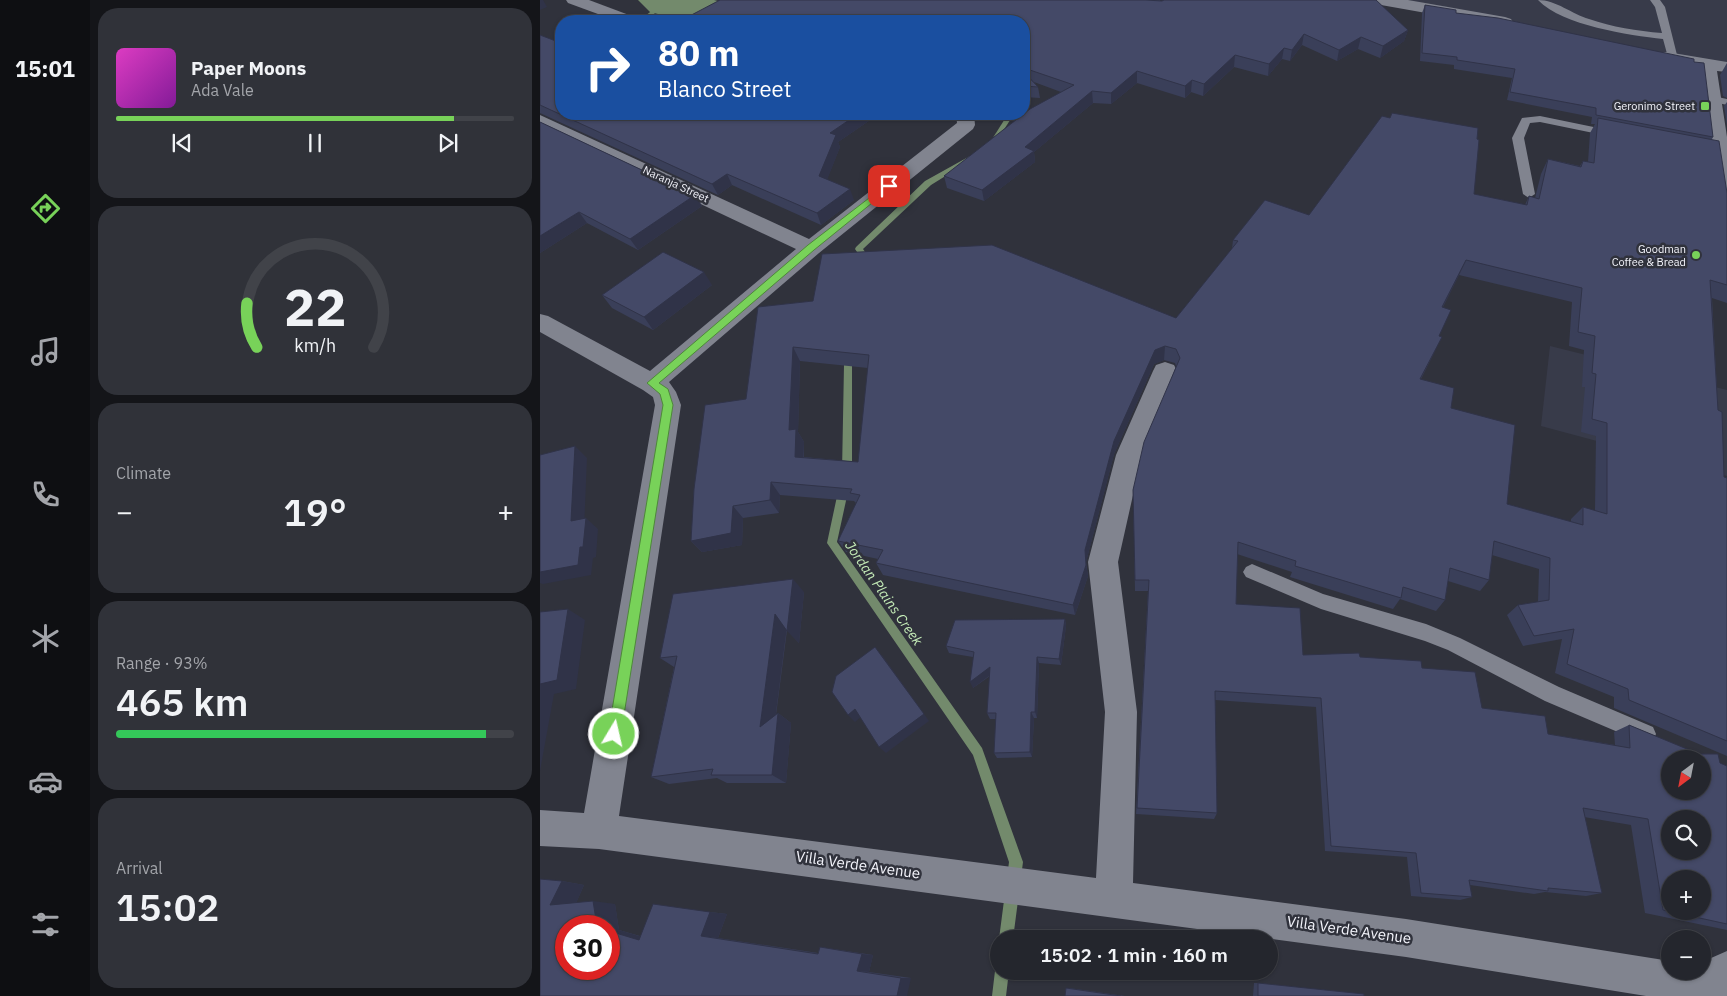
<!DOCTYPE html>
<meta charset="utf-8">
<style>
body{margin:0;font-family:"IBM Plex Sans",sans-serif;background:#303239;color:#f1f3f6;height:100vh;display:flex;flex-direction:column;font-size:19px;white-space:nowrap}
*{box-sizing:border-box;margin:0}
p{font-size:16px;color:#a3a5aa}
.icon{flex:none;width:28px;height:28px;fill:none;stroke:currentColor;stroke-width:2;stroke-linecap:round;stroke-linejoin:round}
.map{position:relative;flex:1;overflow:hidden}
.details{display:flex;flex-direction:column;gap:8px;padding:8px;background:#141519;width:450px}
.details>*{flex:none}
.top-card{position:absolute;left:15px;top:15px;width:475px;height:105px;border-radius:20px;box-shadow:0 1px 4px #0004,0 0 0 1px #414349;background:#1a4fa0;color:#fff;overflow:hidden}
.needle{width:32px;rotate:212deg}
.buttons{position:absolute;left:1121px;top:750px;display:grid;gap:10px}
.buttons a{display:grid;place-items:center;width:50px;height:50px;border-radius:50%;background:#24262d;box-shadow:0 1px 4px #0004,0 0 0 1px #414349;font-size:25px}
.speed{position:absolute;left:15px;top:915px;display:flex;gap:10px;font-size:25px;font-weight:700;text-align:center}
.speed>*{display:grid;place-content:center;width:65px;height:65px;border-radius:50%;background:#24262d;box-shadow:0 1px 4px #0004,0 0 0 1px #414349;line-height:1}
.speed .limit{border:8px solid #d22;background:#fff;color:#111}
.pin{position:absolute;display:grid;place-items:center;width:42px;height:42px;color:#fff;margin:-21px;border-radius:10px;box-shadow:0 2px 8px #0006}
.me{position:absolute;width:55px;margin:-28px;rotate:9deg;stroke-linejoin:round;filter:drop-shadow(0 0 4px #0008)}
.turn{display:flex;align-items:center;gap:18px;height:105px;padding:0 20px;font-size:22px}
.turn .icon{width:65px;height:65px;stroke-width:2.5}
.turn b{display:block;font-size:35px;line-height:42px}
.big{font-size:38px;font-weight:600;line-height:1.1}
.details .tile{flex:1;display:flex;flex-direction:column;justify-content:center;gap:8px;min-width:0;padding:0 18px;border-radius:20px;background:#303239}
.details .dial{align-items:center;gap:0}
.dial svg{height:130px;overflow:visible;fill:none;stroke:#414349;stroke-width:7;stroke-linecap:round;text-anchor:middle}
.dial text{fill:#f1f3f6;stroke:none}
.song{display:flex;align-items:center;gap:15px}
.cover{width:60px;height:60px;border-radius:8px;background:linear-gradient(135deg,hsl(310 70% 55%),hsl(290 70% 35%))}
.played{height:5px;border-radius:2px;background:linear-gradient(90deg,#78d259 85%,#414349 85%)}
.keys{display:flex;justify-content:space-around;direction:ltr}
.heat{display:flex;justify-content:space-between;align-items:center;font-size:28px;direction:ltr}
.charge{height:8px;border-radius:4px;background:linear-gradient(90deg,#34c759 93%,#414349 0)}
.trip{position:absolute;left:450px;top:930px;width:288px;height:50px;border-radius:25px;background:#24262d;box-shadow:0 1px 4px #0004,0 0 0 1px #414349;font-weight:600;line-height:50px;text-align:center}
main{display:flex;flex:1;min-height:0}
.menu{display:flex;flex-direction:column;width:90px;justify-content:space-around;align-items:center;background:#0e0f12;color:#a3a5aa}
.menu .icon{width:35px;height:35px}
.menu .current{color:#78d259}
.menu b{font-size:22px;color:#f1f3f6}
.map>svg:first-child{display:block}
.built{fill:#383b4a}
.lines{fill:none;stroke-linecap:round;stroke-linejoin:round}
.stream{fill:#738a6c;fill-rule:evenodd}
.river{fill:#738a6c;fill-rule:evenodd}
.lane{fill:#81848f;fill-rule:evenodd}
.street{fill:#81848f;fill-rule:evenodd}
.secondary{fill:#81848f;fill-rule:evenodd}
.wall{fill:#3a3f59;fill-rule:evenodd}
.shaded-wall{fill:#303348}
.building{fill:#444967;stroke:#303348;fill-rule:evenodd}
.route{fill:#78d259;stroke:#4e883a}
.poi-dot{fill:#78d259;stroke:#30323c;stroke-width:2}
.labels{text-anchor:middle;stroke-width:5;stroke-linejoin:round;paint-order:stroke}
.far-poi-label{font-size:11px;fill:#f3f4fb;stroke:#30323c;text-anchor:end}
.far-street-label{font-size:11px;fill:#f3f4fb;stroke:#30323c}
.water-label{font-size:14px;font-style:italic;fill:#c5ecb8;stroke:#30323c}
.near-street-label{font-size:15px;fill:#f3f4fb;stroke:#30323c}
</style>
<main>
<nav class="menu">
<b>15:01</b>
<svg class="icon current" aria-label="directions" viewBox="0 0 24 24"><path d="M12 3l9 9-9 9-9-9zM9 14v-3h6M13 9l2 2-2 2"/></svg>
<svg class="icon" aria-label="music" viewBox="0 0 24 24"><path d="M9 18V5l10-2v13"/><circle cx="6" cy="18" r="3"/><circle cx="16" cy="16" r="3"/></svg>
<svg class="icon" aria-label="phone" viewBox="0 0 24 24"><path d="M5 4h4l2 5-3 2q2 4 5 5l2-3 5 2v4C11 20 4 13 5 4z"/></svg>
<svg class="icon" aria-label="climate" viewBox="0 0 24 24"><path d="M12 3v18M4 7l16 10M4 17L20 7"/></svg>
<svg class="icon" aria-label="car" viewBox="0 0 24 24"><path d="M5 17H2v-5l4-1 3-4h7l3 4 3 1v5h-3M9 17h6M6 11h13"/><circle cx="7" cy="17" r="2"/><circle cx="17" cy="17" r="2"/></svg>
<svg class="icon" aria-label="filters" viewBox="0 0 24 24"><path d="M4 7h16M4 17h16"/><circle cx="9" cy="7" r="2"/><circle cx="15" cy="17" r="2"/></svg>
</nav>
<section class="details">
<div class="tile">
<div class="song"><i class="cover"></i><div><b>Paper Moons</b><p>Ada Vale</p></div></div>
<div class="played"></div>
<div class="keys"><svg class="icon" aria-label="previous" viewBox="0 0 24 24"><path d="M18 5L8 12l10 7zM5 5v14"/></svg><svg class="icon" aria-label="pause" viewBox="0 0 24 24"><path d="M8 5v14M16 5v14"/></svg><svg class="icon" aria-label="next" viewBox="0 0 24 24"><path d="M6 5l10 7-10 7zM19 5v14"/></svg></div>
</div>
<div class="tile dial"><svg viewBox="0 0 100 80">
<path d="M14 69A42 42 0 1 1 86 69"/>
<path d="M14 69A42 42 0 0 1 8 42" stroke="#78d259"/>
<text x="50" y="56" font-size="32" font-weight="700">22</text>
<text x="50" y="72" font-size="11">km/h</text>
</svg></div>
<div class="tile"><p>Climate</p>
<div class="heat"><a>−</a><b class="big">19°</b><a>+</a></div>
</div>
<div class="tile"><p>Range · 93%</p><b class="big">465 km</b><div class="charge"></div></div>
<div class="tile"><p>Arrival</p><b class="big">15:02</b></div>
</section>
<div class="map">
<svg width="1187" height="996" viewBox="0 0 1187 996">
<rect width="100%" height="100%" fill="#30323c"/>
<g class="built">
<polygon points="868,0 1187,0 1187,65 1155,62"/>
<polygon points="1010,346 1187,390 1187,476 1001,426"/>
</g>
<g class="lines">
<g class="stream">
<polygon points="122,3 125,5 124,6 105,21 101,21 101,19"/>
<polygon points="468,114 474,114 454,145 450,145 449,144"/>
<polygon points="430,156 436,157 391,185 323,249 333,263 329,266 326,265 315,249 316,247 385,181"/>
<polygon points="314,350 318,353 312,365 312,472 310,475 304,475 302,472 304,365 311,351"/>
<polygon points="304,483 308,484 309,487 297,542 442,748 483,862 473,939 459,939 469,862 433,755 287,543 299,487 300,484"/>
<polygon points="459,965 459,971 469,971 466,996 452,996 455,971"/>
</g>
<polygon class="river" points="98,0 174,0 226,13 231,21 175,21 122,15 110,12"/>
<g class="lane">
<path d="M998,0C1016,0 1032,14 1049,19C1072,27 1097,31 1122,33L1115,7L1110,0H1120L1125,7L1138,59L1137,61H1129L1123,39C1089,35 1023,26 998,0Z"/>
<polygon points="1173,96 1187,99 1187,105 1169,101 1168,99"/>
<polygon points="1000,116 1073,131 1079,134 1073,137 1000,122 990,123 984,138 995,194 989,198 983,194 972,138 982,118"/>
<polygon points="712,564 783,594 886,624 920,638 1019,687 1113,727 1116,734 1113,741 1106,744 1005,701 908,650 885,641 781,609 706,577 703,572 706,567"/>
</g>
<g class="street">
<polygon points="26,0 49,0 97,18 99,21 77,21 28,3"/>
<polygon points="416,114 434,114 435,125 433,129 279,253 129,382 136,392 141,405 79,816 556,878 565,712 548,562 576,455 613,371 616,365 625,362 634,365 637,371 602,455 578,562 597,712 593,883 866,919 1130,961 1130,971 1162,971 1162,962 1187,951 1187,996 1106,996 866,957 59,849 0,846 0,810 44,813 115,405 113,397 103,390 0,332 0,314 8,316 110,371 256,249 0,128 0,115 269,239 417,123"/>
</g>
<g class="secondary">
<polygon points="833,0 868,0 965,17 971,19 973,22 971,25 965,27 841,5 835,3"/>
<polygon points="1127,52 1187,62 1187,72 1177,71 1187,137 1187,213 1180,212 1177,207 1160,68 1121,61 1119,57 1121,53"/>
</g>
</g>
<g class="wall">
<polygon points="180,0 620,0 620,1 868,30 864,41 840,58 818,49 797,61 762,45 750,61 742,59 728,76 694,67 663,96 651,92 645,98 597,83 571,104 553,103 494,152 495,162 444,201 407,188 404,176 521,92 494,82 498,87 500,98 484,97 484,21"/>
<path d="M885,5L916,13L1154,62L1173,137L1172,139L1187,193V303L1172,298L1178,410L1184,477L1187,478V756L1074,708V697L1015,673L1022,639L983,646L967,615L978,605L998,602L999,569L952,555L949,580L940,591L908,581L905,600L896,611L860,599L853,609L750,577L752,572L697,554L696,604L763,655L820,657L882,668L942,708L1008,734L1075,745L1074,732L1089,725L1187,766V930L1105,913L1091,825L1044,817L1062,893L1046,896L1005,892L994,894L930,885L932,897L920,900L871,896L867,857L785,851L776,707L675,700L677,813L674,819L596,814L608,591H595L593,490L636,366L635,363L624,360L614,364L574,454L546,562L548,576L535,615L343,575L336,563L338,559L306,552L298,541L316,503L314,501L240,495L239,513L203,518L202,545L162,552L151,541L206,399L218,307L636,318L692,249L693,240L769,215L937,139L934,194L985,205L989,196L995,198L1001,174L1008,159L1040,166L1043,161L1048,162L1050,133L1055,124H1051L1052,117L967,100L972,78L914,69V65L880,61L882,13ZM919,275L1032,302L1029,346L1044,350L1042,387H1045L1041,432L1056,436L1055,511L1043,507L1031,519V522L967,504L911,408L881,379L895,351L899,336L903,307ZM260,361L328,368L318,462L264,457V442L258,432Z"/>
<polygon points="0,35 21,114 339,114 298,142 300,147 287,179 314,200 281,225 192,185 178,195 0,113"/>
<polygon points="1187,63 1187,98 1183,96 1180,75"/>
<polygon points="1187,102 1187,125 1184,106"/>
<polygon points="0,122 155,195 162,206 98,250 47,223 0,253"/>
<polygon points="172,285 113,330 72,308 62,295"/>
<polygon points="264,592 259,643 247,630 236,715 238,713 251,723 246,783 187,783 177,778 129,784 111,777 134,667 120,658"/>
<polygon points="525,619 526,626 521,665 499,663 497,718 494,718 492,757 457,758 454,753 456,719 450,719 447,713 450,676 433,688 433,657 409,653 406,646"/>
<polygon points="22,881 44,885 36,903 75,904 79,930 100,936 170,912 187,914 178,938 278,953 280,947 333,955 329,972 371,978 0,996"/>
<polygon points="714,983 718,983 824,996 713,996"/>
<polygon points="526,988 529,988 585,996 525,996"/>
</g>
<g class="shaded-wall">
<polygon points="0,0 3,0 7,7 0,10"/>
<polygon points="868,30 864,41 840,58 843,46"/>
<polygon points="764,34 762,45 750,61 752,50"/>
<polygon points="821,37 818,49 797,61 799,50"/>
<polygon points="744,48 742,59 728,76 729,64"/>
<polygon points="695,55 694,67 663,96 664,84"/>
<polygon points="597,71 597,83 571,104 571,93"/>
<polygon points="652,80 651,92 645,98 645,86"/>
<polygon points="552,91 553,103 494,152 495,162 444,201 442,190 485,147"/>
<polygon points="318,114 339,114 298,142 300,147 284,188 279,176 290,133"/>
<polygon points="187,174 192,185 178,195 172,184"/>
<polygon points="310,189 314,200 281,225 277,213"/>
<polygon points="155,195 162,206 98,250 90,239"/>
<polygon points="39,212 47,223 0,253 0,236"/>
<polygon points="926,260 919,275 895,321 902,307"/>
<polygon points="164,272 172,285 113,330 104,317"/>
<polygon points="625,346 624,360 614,364 574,454 546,562 545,550 574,441 615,350"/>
<polygon points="253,347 260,361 258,432 264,442 263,470 255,457 249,430"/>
<polygon points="35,446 47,458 44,530 46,518 58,529 56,557 53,558 51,575 3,584 0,583 0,572 40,547 31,521"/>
<polygon points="231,482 240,495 239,513 230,500"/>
<polygon points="193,506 203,518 202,545 162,552 151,541"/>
<polygon points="546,565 548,576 535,615 533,605"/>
<polygon points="253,579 264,592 259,643 247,631"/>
<polygon points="28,609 45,620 36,689 14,694 0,771 0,684"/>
<polygon points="235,614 247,626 233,736 220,727"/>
<polygon points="525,619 526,626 521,665 519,659"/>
<polygon points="342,655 389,721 346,753 339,747"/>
<polygon points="497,657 499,663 497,718 495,712"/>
<polygon points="450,667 453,673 433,688 430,682"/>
<polygon points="315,709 322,716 315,722 308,715"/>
<polygon points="491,712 494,718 492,757 490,752"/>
<polygon points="238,713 251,723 246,783 232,775"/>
<polygon points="22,881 44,885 34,908 10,905"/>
<polygon points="53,901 75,904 79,930 119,942 99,940 69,931 69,926 57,926"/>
<polygon points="170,912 187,914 178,938 161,936"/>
<polygon points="322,954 333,955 329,972 317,971"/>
<polygon points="361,978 371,978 367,996 357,996"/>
</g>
<g class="building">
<polygon points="180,0 606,0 622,1 624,0 836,0 868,30 843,46 821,37 799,50 764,34 752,50 744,48 729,64 695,55 664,84 652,80 645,86 597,71 571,93 552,91 485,147 494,151 442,190 404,176 490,109 534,85 484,68 484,21 140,21"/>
<polygon points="885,5 916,10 916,13 958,18 1154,59 1154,62 1164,63 1173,137 1056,115 1056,108 970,92 975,69 917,60 917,57 882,53"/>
<polygon points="0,35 21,43 21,114 318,114 290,133 296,135 279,176 310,189 277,213 187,174 172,184 0,105"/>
<polygon points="484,72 498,87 484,86"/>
<path d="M852,113L938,128L937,139L939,140L934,194L987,205L989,196L999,199L1008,159L1041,167L1043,161L1054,163L1058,118L1179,141L1187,193V285L1170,280L1178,410L1182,412L1184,477L1187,478V741L1089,700L1088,689L1027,664L1034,629L994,636L978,605L1009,600L1010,558L954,541L949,580L910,568L905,600L863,587L861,598L755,566L756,561L698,542L696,604L760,608L763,655L819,653L820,657L881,661L882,668L935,672L942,708L1005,716L1008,734L1090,748L1089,725L1159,754H1178L1180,763L1187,766V924L1123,910L1108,819L1043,808L1062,893L1008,888V891L929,880L932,897L881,893L876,853L791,846L781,698L675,691L677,813L597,808L609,580H595L593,490L604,442L640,358L636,349L625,346L615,350L574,441L545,550L546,565L533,605L336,563L343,550L298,541L320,495L310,493L312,489L231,482L230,500L193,506L191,533L151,541L154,489L165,405L206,399L218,307L273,301L282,254L452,245L636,318L698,241L693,240L725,200L769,215L842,116L850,118ZM926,260L1042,288L1038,332L1055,336L1052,373L1056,374L1052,419L1067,423V514L1043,507V525L967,504L975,425L911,408L914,388L880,379L902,337L899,336L911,310L902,307ZM253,347L329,355L318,462L255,457L256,429L249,430ZM1130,759H1162V791H1130ZM1130,819H1162V851H1130ZM1130,879H1162V911H1130Z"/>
<polygon points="0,122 155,195 90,239 39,212 0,236"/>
<polygon points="123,252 164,272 104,317 62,295"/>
<polygon points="35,446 31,521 46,518 43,547 40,547 38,565 0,572 0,455"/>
<polygon points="253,579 247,631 235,614 220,727 238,713 232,775 171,775 173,769 111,777 137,656 120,658 133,594"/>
<polygon points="28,609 17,680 0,684 0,612"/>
<polygon points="525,619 519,659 497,657 495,712 491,712 490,752 454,753 456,713 447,713 450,667 430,682 434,652 406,646 415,620"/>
<polygon points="335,647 384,714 339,747 315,709 308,715 292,692 296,676"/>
<polygon points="0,879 22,881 10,905 53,901 57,926 26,926 26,969 69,969 69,931 99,940 113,904 170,912 161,936 278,954 280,947 322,954 317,971 361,978 357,996 0,996"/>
<polygon points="718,983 824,994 824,996 718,996"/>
<polygon points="526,988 581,996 525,996"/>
</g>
<polygon class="route" points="346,185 353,186 274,250 119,383 128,389 133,405 81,734 79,739 74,741 70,739 68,734 123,405 120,394 107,383 268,245"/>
<g class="poi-dot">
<rect x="1160" y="101" width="10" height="10" rx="2.5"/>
<circle cx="1156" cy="255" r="5"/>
</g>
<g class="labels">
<g class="far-poi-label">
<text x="1155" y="110">Geronimo Street</text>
<text x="1146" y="253">Goodman<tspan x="1146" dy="13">Coffee &amp; Bread</tspan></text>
</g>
<g class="far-street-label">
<text transform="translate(136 184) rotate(25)" y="4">Naranja Street</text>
</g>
<g class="water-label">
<text transform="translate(344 593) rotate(55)" y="5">Jordan Plains Creek</text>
</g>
<g class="near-street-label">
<text transform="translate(318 865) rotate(8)" y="5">Villa Verde Avenue</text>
<text transform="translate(809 930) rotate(8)" y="5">Villa Verde Avenue</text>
</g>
</g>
</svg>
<div class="buttons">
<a><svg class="needle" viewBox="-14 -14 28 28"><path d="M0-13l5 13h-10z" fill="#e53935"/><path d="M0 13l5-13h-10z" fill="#a3a5aa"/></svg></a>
<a><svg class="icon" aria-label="search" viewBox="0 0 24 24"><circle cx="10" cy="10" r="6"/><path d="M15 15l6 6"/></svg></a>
<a>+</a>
<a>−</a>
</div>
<div class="speed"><div class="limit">30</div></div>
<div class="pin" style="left:349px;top:186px;background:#d93025"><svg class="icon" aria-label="arrive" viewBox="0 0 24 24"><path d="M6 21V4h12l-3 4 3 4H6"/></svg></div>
<svg class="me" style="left:74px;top:734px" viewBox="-20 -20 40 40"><circle r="17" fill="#78d259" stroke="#fff" stroke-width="3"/><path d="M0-11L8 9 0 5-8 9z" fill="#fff"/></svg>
<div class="trip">15:02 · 1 min · 160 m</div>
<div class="top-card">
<div class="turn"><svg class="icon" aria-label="right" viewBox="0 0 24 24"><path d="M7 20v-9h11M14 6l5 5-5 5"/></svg><div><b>80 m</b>Blanco Street</div></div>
</div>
</div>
</main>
